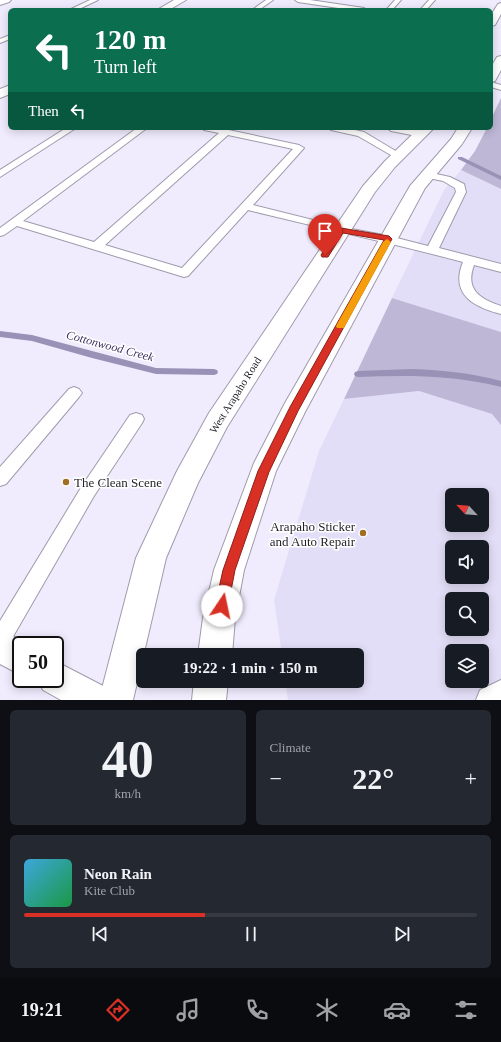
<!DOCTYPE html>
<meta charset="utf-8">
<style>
body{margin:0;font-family:"Times New Roman",serif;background:#242831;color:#f1f3f6;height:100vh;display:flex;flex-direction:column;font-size:15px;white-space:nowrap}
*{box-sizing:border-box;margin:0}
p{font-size:13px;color:#9ea1a6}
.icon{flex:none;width:22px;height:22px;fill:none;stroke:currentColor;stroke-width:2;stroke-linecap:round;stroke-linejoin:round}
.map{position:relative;height:700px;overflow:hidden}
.details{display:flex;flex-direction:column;gap:10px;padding:10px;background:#0d0f14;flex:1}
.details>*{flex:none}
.banner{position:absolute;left:8px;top:8px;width:485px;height:122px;border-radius:6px;box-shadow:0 2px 10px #0003;background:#0b6e4f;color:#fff;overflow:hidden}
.needle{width:26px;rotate:296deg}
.controls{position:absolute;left:445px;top:488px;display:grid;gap:8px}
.controls a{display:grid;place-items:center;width:44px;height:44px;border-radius:6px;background:#171b24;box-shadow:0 2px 10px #0003;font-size:20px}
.speed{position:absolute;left:12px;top:636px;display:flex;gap:8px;font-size:20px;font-weight:700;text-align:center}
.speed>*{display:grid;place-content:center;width:52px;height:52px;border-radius:50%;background:#171b24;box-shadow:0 2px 10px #0003;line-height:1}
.speed .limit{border:2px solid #111;border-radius:6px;background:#fff;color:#111}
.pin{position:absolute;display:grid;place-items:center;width:34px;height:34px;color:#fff;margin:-41px -17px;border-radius:50% 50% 50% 0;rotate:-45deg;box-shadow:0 0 4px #0007}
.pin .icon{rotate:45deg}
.me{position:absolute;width:44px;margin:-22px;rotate:11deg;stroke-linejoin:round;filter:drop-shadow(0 0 3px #0008)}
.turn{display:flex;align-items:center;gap:14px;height:84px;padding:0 20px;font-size:18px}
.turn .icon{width:52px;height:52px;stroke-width:2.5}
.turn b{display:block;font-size:28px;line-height:34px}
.then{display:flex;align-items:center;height:38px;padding:0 20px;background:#0003;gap:8px;font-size:15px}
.big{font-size:30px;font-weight:700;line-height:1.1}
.details .card{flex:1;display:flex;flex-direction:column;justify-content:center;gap:6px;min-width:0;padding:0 14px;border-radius:6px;background:#242831}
.details .dial{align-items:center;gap:0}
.dial b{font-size:52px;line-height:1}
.song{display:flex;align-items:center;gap:12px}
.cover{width:48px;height:48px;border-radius:6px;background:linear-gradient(135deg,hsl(200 70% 55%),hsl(140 70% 35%))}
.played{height:4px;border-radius:2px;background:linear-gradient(90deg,#d93025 40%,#363941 40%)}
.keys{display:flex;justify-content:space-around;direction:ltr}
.heat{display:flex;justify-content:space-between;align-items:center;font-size:22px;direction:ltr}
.details .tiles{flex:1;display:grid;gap:10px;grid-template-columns:1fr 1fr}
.card:last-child{grid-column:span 2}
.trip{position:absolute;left:136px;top:648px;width:228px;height:40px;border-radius:6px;background:#171b24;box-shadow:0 2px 10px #0003;font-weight:700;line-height:40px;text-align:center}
.dock{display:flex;height:64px;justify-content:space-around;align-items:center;background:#090b0e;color:#9ea1a6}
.dock .icon{width:28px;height:28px}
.dock .selected{color:#d93025}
.dock b{font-size:18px;color:#f1f3f6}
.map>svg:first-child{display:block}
.built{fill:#e3def7;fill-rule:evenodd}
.green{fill:#beb7d6}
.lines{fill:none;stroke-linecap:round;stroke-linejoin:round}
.stream{fill:#9a92b6;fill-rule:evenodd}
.service-casing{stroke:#9f9bac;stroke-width:2}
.minor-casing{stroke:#9f9bac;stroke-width:2}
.tertiary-casing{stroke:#9f9bac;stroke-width:2}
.secondary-casing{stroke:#9f9bac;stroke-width:2}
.service{fill:#fff;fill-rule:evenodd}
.minor{fill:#fff;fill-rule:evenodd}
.tertiary{fill:#fff;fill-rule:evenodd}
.secondary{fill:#fff;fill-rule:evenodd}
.route{fill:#d93025;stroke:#8d1f18}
.slow{fill:#f59e0b}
.poi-dot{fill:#a26e26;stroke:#fff;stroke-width:1.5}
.labels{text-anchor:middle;stroke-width:3;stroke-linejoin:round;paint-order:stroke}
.street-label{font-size:11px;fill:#211f26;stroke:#fff}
.water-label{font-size:12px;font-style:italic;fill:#403263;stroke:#fff}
.near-poi-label{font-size:13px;fill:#211f26;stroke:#fff;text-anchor:start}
</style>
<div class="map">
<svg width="501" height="700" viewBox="0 0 501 700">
<rect width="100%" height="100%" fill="#f0ecfe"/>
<g class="built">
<polygon points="461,170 501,189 501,332 392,298 444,190"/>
<path d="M419,391L492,414L501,425V700H288L285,681H357V655H282L274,600L319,451L344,399ZM452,495H482V525H452ZM452,547H482V577H452ZM452,599H482V629H452ZM452,651H482V681H452Z"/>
</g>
<g class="green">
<polygon points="501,98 501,189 461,170 475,151 487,128 491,128 491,119"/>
<polygon points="392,298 501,332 501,425 492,414 419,391 344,399"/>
</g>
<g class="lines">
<g class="stream">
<polygon points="458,157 462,157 501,176 501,180 458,159"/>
<polygon points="0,331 32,335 156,368 214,369 217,370 218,372 217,374 214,375 156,374 92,358 32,341 0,337"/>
<path d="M412,369C443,370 472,373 501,381V387C454,375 407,375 358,377L355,376L354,374L355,372L358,371Z"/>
</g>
<g class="service-casing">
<g id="service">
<polygon points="90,0 98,0 77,10 69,10"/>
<polygon points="266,0 273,0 259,10 252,10"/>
<polygon points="295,0 310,0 364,8 367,10 352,10 298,2"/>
<polygon points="395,0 401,0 392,10 386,10"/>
<polygon points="429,0 435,0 426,10 420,10"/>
<polygon points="10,35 10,39 0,43 0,39"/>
<polygon points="491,82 501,85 501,90 491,87"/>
<polygon points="66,128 76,128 0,177 0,170"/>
<path d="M137,128H147L23,221L94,242L219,133L204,130L203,128H219L299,145L304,148L253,205L341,227L389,236L428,246L456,192L455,188L443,181L424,177L422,175L427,172L450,177L464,184L466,192L439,248L501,264V272L474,265C465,289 479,299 501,306V314C473,307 450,294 463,262C392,243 320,228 248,210L188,276L184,277L17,226L4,235L0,236V228ZM228,135L293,149L182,268L105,245Z"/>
<polygon points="330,128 346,128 364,132 404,156 399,159 396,158 358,136 331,130"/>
<polygon points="387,128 405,128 425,132 426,134 422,137 391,131"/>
<polygon points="74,387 79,389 82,393 79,397 6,484 0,486 0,467 69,389"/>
<polygon points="136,413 142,415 144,419 142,423 94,496 7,647 0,650 0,621 82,486 130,415"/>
<polygon points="501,680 501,700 476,700 480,690"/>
</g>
</g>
<g class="minor-casing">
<g id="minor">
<polygon points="0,0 11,0 9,2 0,5"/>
<polygon points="174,0 186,0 169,10 157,10"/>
<polygon points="10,85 10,94 0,98 0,89"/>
</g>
</g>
<g class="tertiary-casing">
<g id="tertiary">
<polygon points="0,630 31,645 21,645 21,675 0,664"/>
<polygon points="55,661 107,688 112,700 61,700 43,690 38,679 55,679"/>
</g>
</g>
<g class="secondary-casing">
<g id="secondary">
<polygon points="501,3 501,14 495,25 491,26 491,15 498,4"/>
<polygon points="501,56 501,70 495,81 491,82 491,67 497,57"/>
<polygon points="419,128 434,128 395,167 375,192 227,427 198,483 166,558 133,700 99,700 136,558 177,471 209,413 363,186 385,161"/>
<polygon points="458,128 472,128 462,144 425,188 305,412 276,471 244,570 235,618 232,655 198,655 203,618 214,570 254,463 285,403 410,186 451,139"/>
<polygon points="194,681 228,681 226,700 192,700"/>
</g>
</g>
<use href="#service" class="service"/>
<use href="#minor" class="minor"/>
<use href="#tertiary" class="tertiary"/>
<use href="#secondary" class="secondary"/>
</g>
<polygon class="route" points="341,228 389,236 392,239 298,411 269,472 235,570 228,606 226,611 222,613 217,611 215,606 223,570 258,471 290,407 384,240 343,233 328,257 322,257 321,255 337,230"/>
<polygon class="slow" points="387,239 391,242 345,326 344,328 337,328 336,326 383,242"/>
<g class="poi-dot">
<circle cx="66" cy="482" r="4"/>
<circle cx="363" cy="533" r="4"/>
</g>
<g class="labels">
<g class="street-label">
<text transform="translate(235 395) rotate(-58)" y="4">West Arapaho Road</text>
</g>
<g class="water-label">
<text transform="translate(110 346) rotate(15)" y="4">Cottonwood Creek</text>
</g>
<g class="near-poi-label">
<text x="74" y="487">The Clean Scene</text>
<text x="355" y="531" text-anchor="end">Arapaho Sticker<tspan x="355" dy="15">and Auto Repair</tspan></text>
</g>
</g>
</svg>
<div class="controls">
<a><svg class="needle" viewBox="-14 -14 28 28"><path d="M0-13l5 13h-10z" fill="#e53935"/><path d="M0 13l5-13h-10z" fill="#9ea1a6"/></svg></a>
<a><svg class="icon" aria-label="sound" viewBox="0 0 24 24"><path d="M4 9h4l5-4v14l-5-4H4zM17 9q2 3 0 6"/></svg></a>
<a><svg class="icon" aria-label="search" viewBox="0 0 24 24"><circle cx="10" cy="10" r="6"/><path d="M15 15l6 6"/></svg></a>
<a><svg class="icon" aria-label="layers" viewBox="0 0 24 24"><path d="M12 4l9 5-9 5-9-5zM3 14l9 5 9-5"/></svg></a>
</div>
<div class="speed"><div class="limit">50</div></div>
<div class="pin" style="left:325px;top:255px;background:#d93025"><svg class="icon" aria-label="arrive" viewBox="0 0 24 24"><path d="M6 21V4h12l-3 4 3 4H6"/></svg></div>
<svg class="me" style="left:222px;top:606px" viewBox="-20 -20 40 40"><circle r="19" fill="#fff"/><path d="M0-13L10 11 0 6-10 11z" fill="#d93025"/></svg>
<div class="trip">19:22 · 1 min · 150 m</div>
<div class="banner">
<div class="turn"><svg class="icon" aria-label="left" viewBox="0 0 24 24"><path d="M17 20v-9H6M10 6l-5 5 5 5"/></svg><div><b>120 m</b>Turn left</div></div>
<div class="then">Then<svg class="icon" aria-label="left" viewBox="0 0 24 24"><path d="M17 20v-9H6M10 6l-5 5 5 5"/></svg></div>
</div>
</div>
<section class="details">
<div class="tiles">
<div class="card dial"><b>40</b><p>km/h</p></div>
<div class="card"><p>Climate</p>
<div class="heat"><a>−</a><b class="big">22°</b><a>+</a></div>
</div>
<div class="card">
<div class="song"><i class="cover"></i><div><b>Neon Rain</b><p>Kite Club</p></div></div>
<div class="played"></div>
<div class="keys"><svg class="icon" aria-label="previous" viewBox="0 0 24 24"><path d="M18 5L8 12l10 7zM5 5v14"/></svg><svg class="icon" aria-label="pause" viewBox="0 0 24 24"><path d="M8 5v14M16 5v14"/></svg><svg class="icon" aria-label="next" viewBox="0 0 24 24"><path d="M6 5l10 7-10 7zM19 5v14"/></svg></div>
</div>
</div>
</section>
<nav class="dock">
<b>19:21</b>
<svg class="icon selected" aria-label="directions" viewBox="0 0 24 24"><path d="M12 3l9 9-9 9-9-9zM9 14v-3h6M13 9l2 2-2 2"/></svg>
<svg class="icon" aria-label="music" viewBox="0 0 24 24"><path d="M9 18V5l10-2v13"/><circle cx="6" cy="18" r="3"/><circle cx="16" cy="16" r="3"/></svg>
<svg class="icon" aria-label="phone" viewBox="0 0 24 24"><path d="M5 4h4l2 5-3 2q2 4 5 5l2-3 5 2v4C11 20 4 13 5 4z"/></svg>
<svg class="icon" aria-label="climate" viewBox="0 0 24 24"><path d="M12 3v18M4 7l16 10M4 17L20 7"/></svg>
<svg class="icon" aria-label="car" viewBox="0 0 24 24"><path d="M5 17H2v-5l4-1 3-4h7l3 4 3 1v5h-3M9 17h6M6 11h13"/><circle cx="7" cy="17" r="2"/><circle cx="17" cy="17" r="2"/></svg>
<svg class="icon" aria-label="filters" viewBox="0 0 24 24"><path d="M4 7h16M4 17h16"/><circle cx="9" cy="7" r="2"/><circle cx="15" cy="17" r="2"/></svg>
</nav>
